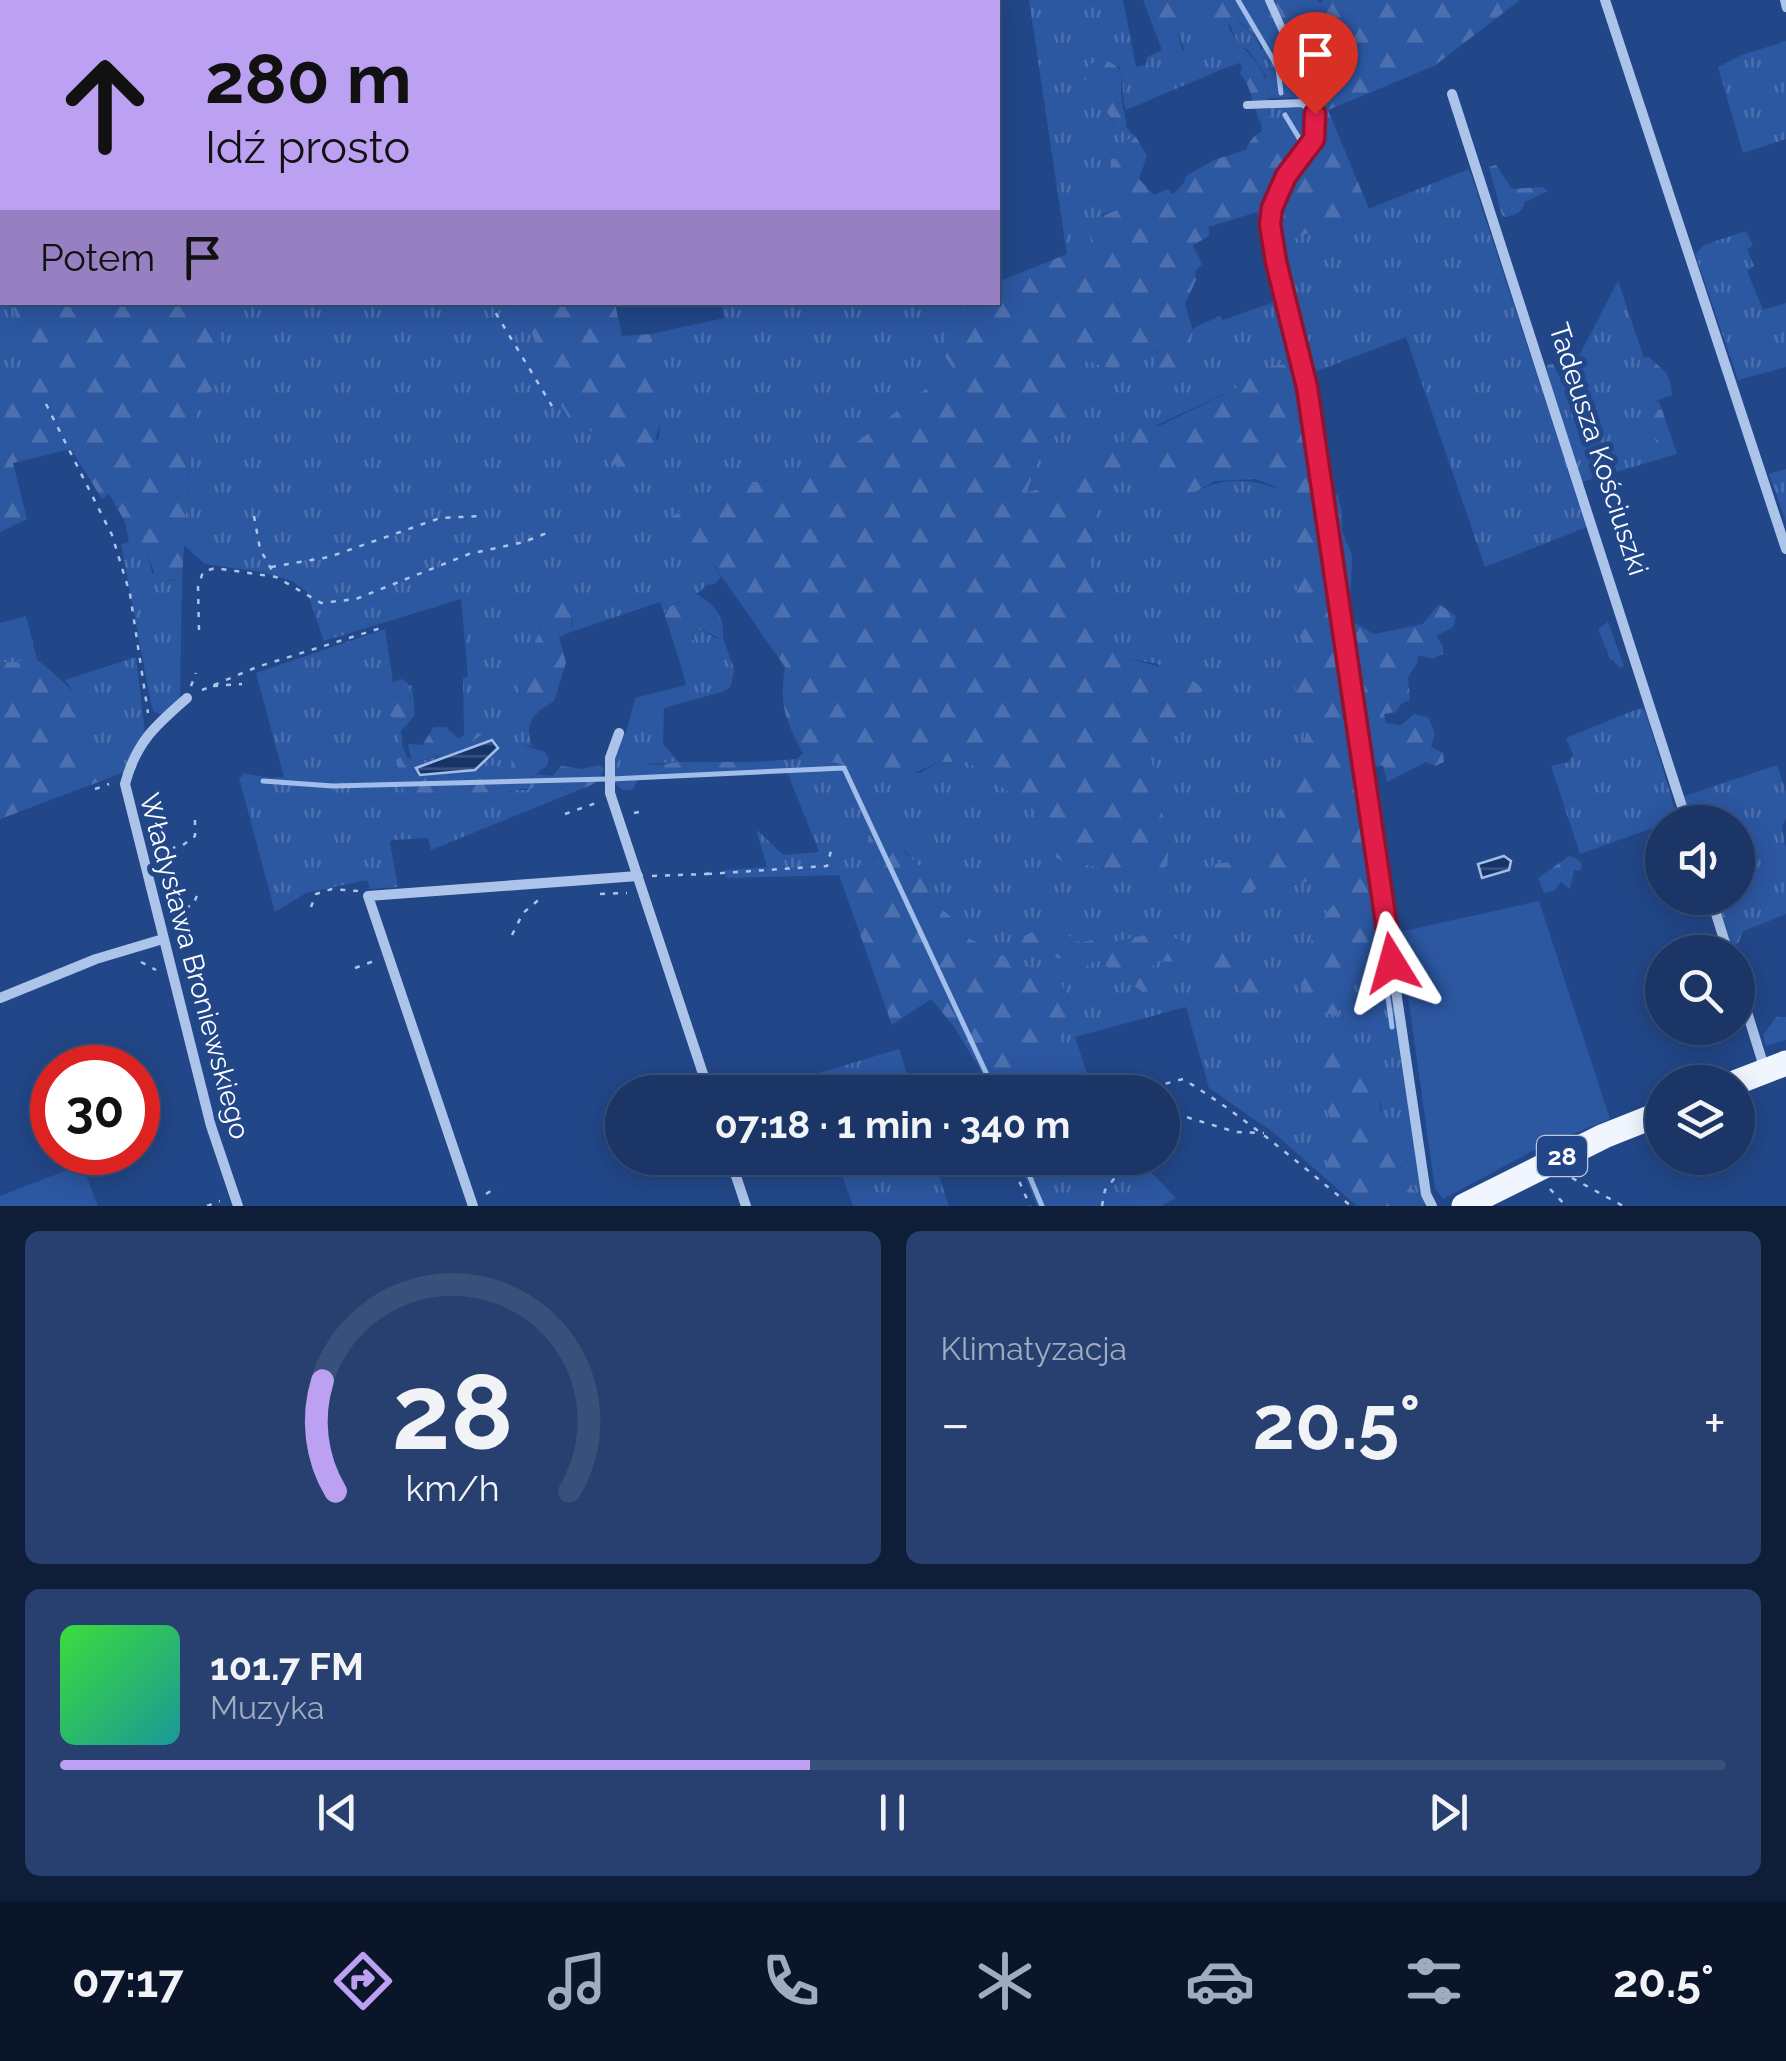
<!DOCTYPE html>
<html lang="pl">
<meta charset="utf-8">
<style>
body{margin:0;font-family:Raleway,sans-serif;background:#27406f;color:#f1f3f6;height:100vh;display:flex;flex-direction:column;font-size:38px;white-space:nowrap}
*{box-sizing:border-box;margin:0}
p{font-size:32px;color:#9fabbf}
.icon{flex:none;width:55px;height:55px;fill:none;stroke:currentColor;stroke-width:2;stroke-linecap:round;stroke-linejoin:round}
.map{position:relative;height:1206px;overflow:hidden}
.side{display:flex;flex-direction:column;gap:25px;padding:25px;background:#0e1d38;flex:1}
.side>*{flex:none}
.banner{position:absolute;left:0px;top:0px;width:1000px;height:305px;box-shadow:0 5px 25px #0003,0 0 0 2px #38507a;background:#bca0f2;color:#111;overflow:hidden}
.controls{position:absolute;left:1645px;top:805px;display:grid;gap:20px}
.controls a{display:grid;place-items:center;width:110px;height:110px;border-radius:50%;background:#1a3566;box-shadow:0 5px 25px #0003,0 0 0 2px #38507a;font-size:50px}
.speed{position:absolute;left:30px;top:1045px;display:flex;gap:20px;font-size:50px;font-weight:700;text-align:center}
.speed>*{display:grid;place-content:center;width:130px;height:130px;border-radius:50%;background:#1a3566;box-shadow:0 5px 25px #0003,0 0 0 2px #38507a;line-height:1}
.speed .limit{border:15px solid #d22;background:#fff;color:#111}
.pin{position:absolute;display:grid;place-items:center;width:85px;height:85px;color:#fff;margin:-102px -42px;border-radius:50% 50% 50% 0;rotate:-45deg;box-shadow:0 0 10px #0007}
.pin .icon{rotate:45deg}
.me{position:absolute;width:110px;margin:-55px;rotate:352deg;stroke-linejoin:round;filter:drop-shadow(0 0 8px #0008)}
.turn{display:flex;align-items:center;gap:35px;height:210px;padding:0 40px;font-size:45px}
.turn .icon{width:130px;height:130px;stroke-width:2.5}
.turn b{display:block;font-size:70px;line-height:85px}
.then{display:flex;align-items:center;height:95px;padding:0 40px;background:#0003;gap:20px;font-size:38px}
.big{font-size:75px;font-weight:700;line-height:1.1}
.side .tile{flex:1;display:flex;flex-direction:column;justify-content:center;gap:15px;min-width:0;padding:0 35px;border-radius:15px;background:#27406f}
.side .dial{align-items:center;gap:0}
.dial svg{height:260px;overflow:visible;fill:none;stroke:#38507a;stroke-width:7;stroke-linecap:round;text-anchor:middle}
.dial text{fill:#f1f3f6;stroke:none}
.song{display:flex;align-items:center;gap:30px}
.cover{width:120px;height:120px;border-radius:15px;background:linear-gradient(135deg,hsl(120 70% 55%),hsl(180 70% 35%))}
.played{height:10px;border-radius:5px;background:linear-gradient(90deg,#bca0f2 45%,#38507a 45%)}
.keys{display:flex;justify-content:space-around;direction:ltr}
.heat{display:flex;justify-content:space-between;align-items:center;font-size:55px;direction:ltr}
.side .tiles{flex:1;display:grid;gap:25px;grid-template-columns:1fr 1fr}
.tile:last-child{grid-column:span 2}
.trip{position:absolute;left:605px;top:1075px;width:575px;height:100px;border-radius:50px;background:#1a3566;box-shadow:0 5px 25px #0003,0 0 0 2px #38507a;font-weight:700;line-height:100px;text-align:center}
.dock{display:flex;height:160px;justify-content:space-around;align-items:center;background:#0a1529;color:#9fabbf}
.dock .icon{width:70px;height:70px}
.dock .selected{color:#bca0f2}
.dock b{font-size:45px;color:#f1f3f6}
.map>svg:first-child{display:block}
.grass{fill:url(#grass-tufts)}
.forest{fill:url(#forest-firs)}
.park{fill:#2c57a1}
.water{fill:url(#water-rules);stroke:#a1beeb;stroke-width:2.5}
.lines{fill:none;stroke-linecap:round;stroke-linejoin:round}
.stream{stroke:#a1beeb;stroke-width:5}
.path{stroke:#adc4ea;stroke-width:2.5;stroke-dasharray:5 8;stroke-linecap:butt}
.service{stroke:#adc4ea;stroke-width:8}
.minor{stroke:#adc4ea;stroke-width:10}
.primary{stroke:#f1f5fe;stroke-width:25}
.route-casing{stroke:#92132f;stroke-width:25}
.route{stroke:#e11d48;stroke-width:18}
.labels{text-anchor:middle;stroke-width:10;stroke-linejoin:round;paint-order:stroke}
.shield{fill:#224788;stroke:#bdc8db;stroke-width:2.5}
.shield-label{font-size:25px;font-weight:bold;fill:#fff}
.street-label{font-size:28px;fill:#fff;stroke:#224788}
</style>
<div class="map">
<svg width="1786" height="1206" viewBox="0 0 1786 1206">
<defs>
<pattern id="grass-tufts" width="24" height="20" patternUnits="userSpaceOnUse" patternTransform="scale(2.5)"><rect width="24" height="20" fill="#2c57a1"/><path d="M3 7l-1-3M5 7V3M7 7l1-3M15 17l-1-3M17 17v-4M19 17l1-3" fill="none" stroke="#4c70af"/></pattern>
<pattern id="forest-firs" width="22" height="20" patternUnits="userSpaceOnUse" patternTransform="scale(2.5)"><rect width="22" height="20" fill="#2c57a1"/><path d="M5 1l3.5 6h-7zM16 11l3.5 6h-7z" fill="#4c70af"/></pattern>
<pattern id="water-rules" width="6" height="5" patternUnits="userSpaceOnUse" patternTransform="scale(2.5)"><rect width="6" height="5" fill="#173468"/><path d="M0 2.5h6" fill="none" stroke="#3a527f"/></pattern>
</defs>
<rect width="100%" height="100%" fill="#224788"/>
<g class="grass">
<path d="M1029,0H1123L1136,67L1146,65L1147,57L1162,50L1185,51L1177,29L1175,0H1189C1203,23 1220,41 1230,66L1126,110C1120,94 1126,81 1118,65C1106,88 1098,105 1116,127H1126L1136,137L1127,141L1126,158L1111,159L1122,208L1103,214L1093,244L1067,255Z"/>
<path d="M1252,10C1266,19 1282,51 1294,67L1291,84L1295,97L1268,98L1266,75L1248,50L1239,45L1228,21L1236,19L1256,37L1261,49L1272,50Z"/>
<polygon points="1786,41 1786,139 1743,153 1718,67 1742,55"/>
<polygon points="1268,105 1299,108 1302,122 1276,125 1262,132 1261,123 1270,119"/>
<polygon points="1469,169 1587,527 1485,567 1406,337 1307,375 1280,244"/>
<polygon points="1746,231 1753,246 1747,249 1754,266 1747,271 1763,310 1786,303 1786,367 1738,380 1695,254 1704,245"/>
<polygon points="0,241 2,302 13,303 24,370 0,398"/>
<polygon points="1618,281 1644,358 1640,359 1653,402 1659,401 1662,410 1654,410 1647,424 1655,438 1667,445 1672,439 1677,454 1582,482 1557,407 1567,386 1565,383"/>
<path d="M1283,299L1300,369L1290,365L1252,377L1244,358L1228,359L1237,388L1131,437L1112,449L1091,452C1079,467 1046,489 1027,493L1044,442L1066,429L1079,414L1075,387L1086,360L1114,370L1154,350L1178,385L1176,350L1189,351L1193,328L1220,316L1223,320Z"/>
<path d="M210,303H505L528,321L547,379L598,434L606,453L659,439L660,416L666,399L659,386L651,334L724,318L721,303H970L940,350L959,377L947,384L927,388L858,441L833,445L809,475L745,483L710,493L671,517L708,557L721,577L714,584L706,585C696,600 675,598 664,613L660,602L571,632L573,618L545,616L527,663L518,670L521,702L539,711C528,722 527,731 532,746L521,745L512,754L511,769L488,765C475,775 433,779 417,775L412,769L413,763L439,756L474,732L464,736L463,678L468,676L461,599L324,641L307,592L292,581L261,572L205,564L184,545L192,418C225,375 228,353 210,303Z"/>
<path d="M1138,458L1195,492C1229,474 1256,480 1291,493L1306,570L1296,624L1305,653L1295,687L1310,721L1305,738L1286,776L1275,841L1258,848L1246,860L1213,864L1221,904L1246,902L1255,889C1281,892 1301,881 1327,878L1334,903L1313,931L1309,953L1336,1016L1358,978L1377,935L1368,904L1380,900L1425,1206H1417L1418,1195L1375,1133L1382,1107L1375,1086L1374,1062L1334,1124L1332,1180L1365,1206H1357L1274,1133L1209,1088L1186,1007L1075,1037L1093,1092H1028L1041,1074L1074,1010L1061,984L964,936L950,916L927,896L910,856L893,841L864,866L839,875L726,878L725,870L767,867L756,829L783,855L819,852L787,772L756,773L755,762L797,759L803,753L857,768L920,773L939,762H968L1035,810L1052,855L1062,861L1150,875L1169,844L1148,745L1154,734L1195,703L1158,664L1128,658L1113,642L1090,575L1093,522L1107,484Z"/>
<polygon points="1786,469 1786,522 1769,474"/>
<polygon points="129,542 148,554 152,573 168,581 182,578 180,699 164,715 154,712 151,704 121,544"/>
<path d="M385,629L393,682L387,691L390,716L411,702L408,686L412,685L415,715L401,731L402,745L408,759L396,767C404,776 401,786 409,796L499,792L502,796L514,790H528L532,777L538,774L561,777L558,785L569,794L431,850L428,838L392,840L390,843L398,887L370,889L367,880L306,893L275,912L239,778L243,776L242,773L270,778L284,777L256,673Z"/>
<polygon points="700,629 716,638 723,638 734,669 731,686 725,691 664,708 663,744 679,762 646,764 618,775 617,785 613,785 614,753 622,734 626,733 635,698 686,685 681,666 690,670 694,630"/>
<polygon points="10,633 25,645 33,643 37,660 0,663 0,639"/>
<path d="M136,657L145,734L127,771L109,778C105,752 79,748 67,728L79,699L65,680Z"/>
<polygon points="1640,708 1645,710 1678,819 1580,854 1551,766 1569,762 1573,755 1566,738"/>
<polygon points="1777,765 1786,792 1786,818 1782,827 1786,849 1786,914 1741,932 1738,822 1711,817 1708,811 1686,810 1682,797"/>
<polygon points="899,1049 913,1092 814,1092 809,1076"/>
<polygon points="836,1158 933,1158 949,1206 853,1206"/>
<polygon points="1017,1158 1137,1158 1176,1198 1162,1206 1037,1206"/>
</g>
<g class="forest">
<polygon points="0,0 102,2 2,2 2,253"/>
<polygon points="1143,0 1175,0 1177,29 1186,64 1162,50"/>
<path d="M1189,0H1265L1270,11L1277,9L1274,0H1317L1320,3L1324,0H1520L1434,66L1328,110L1369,209L1281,244L1285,266L1275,267L1257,212L1209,227V236L1193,245L1202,264L1195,271L1196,280L1185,304L1193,331L1189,351L1176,350L1179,385L1147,388L1157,352L1154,350L1114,370L1086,360L1075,387L1080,414L1066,429L1044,442L1027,492C1044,491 1079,467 1090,452C1113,449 1127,444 1138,424L1159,426L1237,388L1228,358H1244L1252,376C1264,368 1283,360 1297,368L1299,379L1319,497L1327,494L1338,495L1342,512V531L1352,555L1350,609L1343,611V616L1374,634L1423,624L1439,604L1456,616L1453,627L1436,636L1443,646V654L1432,659L1418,655L1417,663L1408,677L1410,700L1402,703L1396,712L1384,714L1386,723L1401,725L1414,714L1428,717L1435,734L1431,747L1443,753L1444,762L1435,766L1426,762L1387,782L1383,765L1368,769L1380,900L1368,905L1378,934L1358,978L1336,1016C1306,1008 1302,993 1299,964L1309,953L1313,931L1334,903L1327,878C1301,881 1281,892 1255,889L1246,902L1220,904L1207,888L1213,864L1246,860L1258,848L1275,841L1286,776L1305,738L1310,721L1295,687L1305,653L1296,624L1294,596L1305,571L1284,561L1277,533L1295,513L1291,493L1255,479L1215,481L1195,492L1164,493L1138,459L1107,484L1093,522L1090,575L1113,642L1128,658L1185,674L1203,689L1195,703L1177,720L1181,736L1154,734L1148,745L1169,844L1167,866L1150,875L1062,861L1052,855L1034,810L968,762H939L896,781L803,753C785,719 779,705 785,667L708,557L682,553L671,517L710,493L745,483L809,475L833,445L858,441L927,388L959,377L940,350L970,303L998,302V282L1092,244L1088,229L1093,220L1121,208L1109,189L1111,159L1125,157L1126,140L1136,137L1147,156L1139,179L1154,195L1167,189L1173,194L1183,184L1186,176L1214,160L1246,150C1253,127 1282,123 1302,121L1291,84L1294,67C1283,53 1265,18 1254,12L1273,50L1267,55L1256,36L1237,19L1228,25C1235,44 1252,53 1262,71C1271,85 1265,104 1271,119L1261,123C1252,108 1252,85 1240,74L1242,66L1239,63L1230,66C1220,41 1203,23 1189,0Z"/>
<path d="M1102,58C1131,72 1118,75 1122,100C1123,110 1126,117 1126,127H1116L1103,106V94L1083,78L1091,64Z"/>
<path d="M1496,165L1512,189L1543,187L1548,191L1525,202C1522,213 1516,215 1505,217L1502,215L1489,167Z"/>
<polygon points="13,303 210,303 220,331 224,357 222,375 192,418 182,578 157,582 148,554 129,542 125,522 109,494 102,499 71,449 13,463 27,519 0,532 0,398 24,370"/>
<path d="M505,303H615L622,336L651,334L659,386L667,399C658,421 657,442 648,464C610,471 612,467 597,434L570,421L547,379L528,321Z"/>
<path d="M1649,357C1663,372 1671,370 1672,395L1653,402L1639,382L1640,359Z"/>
<polygon points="1553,364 1568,393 1562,406 1557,407 1547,369 1547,365"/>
<path d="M1654,410H1662L1672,439L1667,445C1654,441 1644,427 1648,413Z"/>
<path d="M557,592C572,602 573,614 571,632L559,637L566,663L554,701L539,711L521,702L518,670L527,662L545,617L540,608Z"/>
<path d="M697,594C715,605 725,616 723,638C712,638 706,627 694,630L692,638L700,653L696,664L690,670L681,666L664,613L669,607Z"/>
<polygon points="26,616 33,643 25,645 10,633 0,639 0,623"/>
<polygon points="1608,622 1624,666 1620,668 1610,658 1598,629"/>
<path d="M37,660C60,676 75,698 100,709L96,725L86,731L68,729C79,749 105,752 109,778L0,819V663Z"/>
<polygon points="402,679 408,683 411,712 403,721 390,716 387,691 393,682"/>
<path d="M434,727H446L458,738L474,732L482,734L465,747L413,763L412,769L417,775C433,779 476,775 488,765L511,769L512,754L500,746V741L506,740L545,752L549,759L547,766L532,777L534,788L514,790L502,796L499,792L409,796L401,787L396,760L402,756L411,759L408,744L422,745Z"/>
<polygon points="679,762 755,762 756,773 638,780 632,790 623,790 617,785 618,775 621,769 634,764 657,765"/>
<polygon points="599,765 604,769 596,783 569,794 558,784 560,777 553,776 561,766 583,769"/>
<polygon points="1705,793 1712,793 1715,801 1708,810 1711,817 1723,818 1727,822 1690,822 1686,802"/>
<polygon points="883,819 893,841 930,876 927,896 950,916 964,936 1061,984 1074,1010 1041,1074 1028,1092 994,1092 953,1025 931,999 892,1025 839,875 864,866 878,855 868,841 870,827"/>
<polygon points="1569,856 1579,860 1582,866 1580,871 1574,870 1570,889 1561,882 1554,891 1544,893 1538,878"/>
<polygon points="1738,895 1746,922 1738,944 1732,946 1715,898"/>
<path d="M1045,927H1053L1081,943L1098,938L1112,942L1159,932L1196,946L1212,943L1226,949L1238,960C1258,959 1266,963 1276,981L1269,993L1254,998L1239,989L1232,974H1210L1201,963L1158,961L1151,967L1154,983L1151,991L1143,992L1099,961L1089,963L1081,973L1073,974L1064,960L1017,945L1021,937Z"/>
<polygon points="1776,1017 1786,1017 1786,1040 1766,1046 1763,1035"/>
<path d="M1339,1041L1352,1044L1374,1062C1375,1087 1387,1110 1375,1134L1393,1155L1411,1170L1412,1188L1418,1195L1417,1206H1365L1332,1180L1327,1161V1139L1334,1124C1318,1091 1303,1068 1339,1041Z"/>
</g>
<g class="park">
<polygon points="1539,901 1610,1119 1538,1148 1443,1199 1435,1189 1399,932"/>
<polygon points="75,1167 84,1170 98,1206 0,1206 0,1196"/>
</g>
<g class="water">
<polygon points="492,740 498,748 475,770 420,775 416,768"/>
<polygon points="1504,856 1511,861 1509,870 1482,878 1478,864"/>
</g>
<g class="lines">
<g class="stream">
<polyline points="1238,0 1278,68 1281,93"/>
<polyline points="1285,115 1302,143 1278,179 1264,218 1271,265 1298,380 1342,659 1392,1027"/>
<polyline points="611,779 844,768 995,1092"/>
<polyline points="263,781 333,786 607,779"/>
<polyline points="1022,1158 1042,1206"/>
</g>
<g class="path">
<polyline points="408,0 408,2"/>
<polyline points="255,2 256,0"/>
<polyline points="484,2 491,0"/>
<polyline points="489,302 552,406"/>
<polyline points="46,404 112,535 130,594 148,713"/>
<polyline points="254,516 260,549 275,576"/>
<polyline points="271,567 329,557 440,518 482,516"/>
<polyline points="199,630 198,587 203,572 215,568 276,577 321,603 356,599 469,554 524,542 552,531"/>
<polyline points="191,686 196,673"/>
<polyline points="213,686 242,684"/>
<polyline points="202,690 257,667 384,627"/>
<polyline points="95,789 109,784"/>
<polyline points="634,813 643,811"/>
<polyline points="565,814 596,803"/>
<polyline points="158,852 183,845 195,836 195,814"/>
<polyline points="707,874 827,866 832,847"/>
<polyline points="652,876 707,874 712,868"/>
<polyline points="600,894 627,893"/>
<polyline points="311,907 316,894 332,889 358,891"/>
<polyline points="173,912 193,905 199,891"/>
<polyline points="178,934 193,929"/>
<polyline points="512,935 523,913 542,897"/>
<polyline points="180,936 194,936"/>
<polyline points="141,962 156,970"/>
<polyline points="355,968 374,961"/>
<polyline points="973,1078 980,1092"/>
<path d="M1153,1087L1183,1079C1245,1117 1295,1160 1351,1206"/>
<polyline points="1162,1124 1186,1117 1236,1132 1264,1133"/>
<polyline points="1009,1158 1030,1206"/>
<polyline points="1572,1178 1623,1206"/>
<polyline points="1550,1189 1566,1206"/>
<polyline points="486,1194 497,1187"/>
<polyline points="207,1206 220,1201"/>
<polyline points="1102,1206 1105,1190 1131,1158"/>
</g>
<g class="service">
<polyline points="1269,0 1301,71 1315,114"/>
<polyline points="1784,0 1786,8"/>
<polyline points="1247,105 1303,103 1315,114 1315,139 1286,176 1272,208 1270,224 1277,262"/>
</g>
<g class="minor">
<polyline points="1605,0 1786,549"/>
<polyline points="1452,94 1687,822"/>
<polyline points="1277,262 1307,387 1426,1194 1432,1206"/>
<path d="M187,698C156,725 136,742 125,784L211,1126L238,1206"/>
<polyline points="619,733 610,758 610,793 709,1092"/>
<polyline points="1711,898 1728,952"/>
<polyline points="1738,983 1765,1070"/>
<polyline points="0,998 96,959 163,939"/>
<polyline points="730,1158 746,1206"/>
<polyline points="473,1206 368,896 638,876"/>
</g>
<g class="primary">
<polyline points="1737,1082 1786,1063"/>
<polyline points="1464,1206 1604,1136 1662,1113"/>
</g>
</g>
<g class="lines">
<g class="route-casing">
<polyline id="route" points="1315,114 1314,139 1286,176 1272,208 1270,224 1276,262 1307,387 1392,963"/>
</g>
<use href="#route" class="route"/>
</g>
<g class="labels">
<rect class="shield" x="1537" y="1136" width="50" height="40" rx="8"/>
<g class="shield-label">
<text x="1562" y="1165">28</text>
</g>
<g class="street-label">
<text transform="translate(1599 449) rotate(72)" y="10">Tadeusza Kościuszki</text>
<text transform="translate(195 966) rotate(75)" y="10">Władysława Broniewskiego</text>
</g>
</g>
</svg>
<div class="controls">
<a><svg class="icon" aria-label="sound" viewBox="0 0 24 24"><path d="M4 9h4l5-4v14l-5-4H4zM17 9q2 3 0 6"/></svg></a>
<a><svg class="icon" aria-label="search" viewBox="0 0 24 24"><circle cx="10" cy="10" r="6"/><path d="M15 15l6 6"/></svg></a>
<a><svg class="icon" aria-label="layers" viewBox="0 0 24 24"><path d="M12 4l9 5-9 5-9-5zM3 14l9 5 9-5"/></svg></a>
</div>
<div class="speed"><div class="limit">30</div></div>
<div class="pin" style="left:1315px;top:114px;background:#d93025"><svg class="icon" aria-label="arrive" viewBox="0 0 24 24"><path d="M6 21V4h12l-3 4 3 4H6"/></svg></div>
<svg class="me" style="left:1392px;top:963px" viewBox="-20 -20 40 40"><path d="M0-17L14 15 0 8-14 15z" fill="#e11d48" stroke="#fff" stroke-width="4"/></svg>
<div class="trip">07:18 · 1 min · 340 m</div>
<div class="banner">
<div class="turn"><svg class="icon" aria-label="ahead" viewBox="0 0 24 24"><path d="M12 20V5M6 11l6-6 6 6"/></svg><div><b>280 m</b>Idź prosto</div></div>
<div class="then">Potem<svg class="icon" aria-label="arrive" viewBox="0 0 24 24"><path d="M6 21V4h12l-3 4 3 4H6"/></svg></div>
</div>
</div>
<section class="side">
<div class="tiles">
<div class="tile dial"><svg viewBox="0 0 100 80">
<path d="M14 69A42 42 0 1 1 86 69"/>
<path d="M14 69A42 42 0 0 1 10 35" stroke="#bca0f2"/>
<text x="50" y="56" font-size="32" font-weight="700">28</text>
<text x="50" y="72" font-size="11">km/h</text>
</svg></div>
<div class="tile"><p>Klimatyzacja</p>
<div class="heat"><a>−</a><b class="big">20.5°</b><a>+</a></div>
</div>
<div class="tile">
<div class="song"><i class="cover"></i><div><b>101.7 FM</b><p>Muzyka</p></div></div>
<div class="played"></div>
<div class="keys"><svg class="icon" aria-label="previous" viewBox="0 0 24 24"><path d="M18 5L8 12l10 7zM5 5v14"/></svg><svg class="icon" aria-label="pause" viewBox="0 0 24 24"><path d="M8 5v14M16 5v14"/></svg><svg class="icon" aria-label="next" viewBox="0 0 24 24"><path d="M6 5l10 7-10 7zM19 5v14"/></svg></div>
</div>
</div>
</section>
<nav class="dock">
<b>07:17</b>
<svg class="icon selected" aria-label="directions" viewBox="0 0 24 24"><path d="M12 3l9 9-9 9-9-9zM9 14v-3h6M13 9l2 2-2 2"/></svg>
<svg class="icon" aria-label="music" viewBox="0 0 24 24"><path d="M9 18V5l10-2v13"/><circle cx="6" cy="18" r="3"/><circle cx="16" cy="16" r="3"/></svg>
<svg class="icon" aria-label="phone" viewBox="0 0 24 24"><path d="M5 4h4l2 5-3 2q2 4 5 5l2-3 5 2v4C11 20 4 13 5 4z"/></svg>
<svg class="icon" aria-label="climate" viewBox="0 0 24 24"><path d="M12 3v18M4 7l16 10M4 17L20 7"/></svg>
<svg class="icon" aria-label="car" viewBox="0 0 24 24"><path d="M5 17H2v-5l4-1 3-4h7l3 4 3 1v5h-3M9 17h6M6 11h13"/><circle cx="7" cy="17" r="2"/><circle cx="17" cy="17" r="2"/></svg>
<svg class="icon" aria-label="filters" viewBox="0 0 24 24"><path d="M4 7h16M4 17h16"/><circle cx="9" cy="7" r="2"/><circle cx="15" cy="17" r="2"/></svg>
<b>20.5°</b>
</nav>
